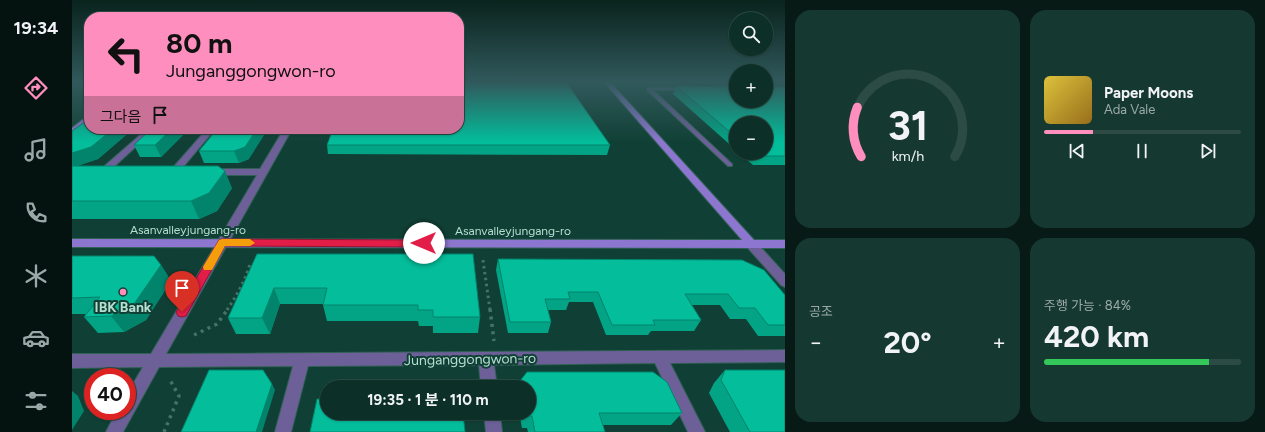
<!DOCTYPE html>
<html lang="ko">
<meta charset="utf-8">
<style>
body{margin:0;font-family:Figtree,"Noto Sans KR",sans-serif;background:#153830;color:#f1f3f6;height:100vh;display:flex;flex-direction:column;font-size:15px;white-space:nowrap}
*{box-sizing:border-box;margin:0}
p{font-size:13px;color:#9aa9a8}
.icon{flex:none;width:22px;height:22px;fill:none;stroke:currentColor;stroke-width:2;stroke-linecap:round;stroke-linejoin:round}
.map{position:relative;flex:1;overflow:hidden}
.panel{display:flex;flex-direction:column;gap:10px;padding:10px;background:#071a16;width:480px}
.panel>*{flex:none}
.guide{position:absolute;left:12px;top:12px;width:380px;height:122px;border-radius:16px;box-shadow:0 1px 3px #0004,0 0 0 1px #2c4b45;background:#fd8ebe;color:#111;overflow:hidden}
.controls{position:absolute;left:657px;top:12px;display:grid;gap:8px}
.controls a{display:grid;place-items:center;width:44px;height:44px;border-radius:50%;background:#0c3028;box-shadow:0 1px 3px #0004,0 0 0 1px #2c4b45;font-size:20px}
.speed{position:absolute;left:12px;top:368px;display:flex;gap:8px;font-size:20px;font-weight:700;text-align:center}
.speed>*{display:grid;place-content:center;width:52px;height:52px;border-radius:50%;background:#0c3028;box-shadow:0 1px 3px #0004,0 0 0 1px #2c4b45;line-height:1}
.speed .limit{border:6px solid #d22;background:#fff;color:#111}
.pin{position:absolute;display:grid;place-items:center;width:34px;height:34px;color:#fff;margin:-41px -17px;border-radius:50% 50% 50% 0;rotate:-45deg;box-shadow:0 0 4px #0007}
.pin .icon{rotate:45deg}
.me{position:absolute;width:44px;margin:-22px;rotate:270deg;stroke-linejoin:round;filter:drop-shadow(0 0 3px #0008)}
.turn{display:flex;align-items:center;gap:14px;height:84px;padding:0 16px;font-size:18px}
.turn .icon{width:52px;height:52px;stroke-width:2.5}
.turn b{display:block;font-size:28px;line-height:34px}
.then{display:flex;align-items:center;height:38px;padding:0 16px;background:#0003;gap:8px;font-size:15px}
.big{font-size:30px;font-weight:700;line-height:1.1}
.panel .tile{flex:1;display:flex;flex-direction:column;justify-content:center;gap:6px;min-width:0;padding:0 14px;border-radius:16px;background:#153830}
.panel .dial{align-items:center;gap:0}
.dial svg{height:104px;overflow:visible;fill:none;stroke:#2c4b45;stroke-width:7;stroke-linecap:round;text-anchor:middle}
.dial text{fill:#f1f3f6;stroke:none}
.song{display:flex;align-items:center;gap:12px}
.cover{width:48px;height:48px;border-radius:6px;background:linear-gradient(135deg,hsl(50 70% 55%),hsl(40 70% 35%))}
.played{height:4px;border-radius:2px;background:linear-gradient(90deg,#fd8ebe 25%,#2c4b45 25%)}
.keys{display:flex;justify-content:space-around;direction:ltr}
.heat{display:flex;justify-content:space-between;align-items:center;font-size:22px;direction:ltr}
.charge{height:6px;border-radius:3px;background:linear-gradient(90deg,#34c759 84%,#2c4b45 0)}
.panel .tiles{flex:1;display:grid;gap:10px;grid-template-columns:repeat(2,1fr)}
.trip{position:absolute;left:248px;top:380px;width:216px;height:40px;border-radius:20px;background:#0c3028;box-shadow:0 1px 3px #0004,0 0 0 1px #2c4b45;font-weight:700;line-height:40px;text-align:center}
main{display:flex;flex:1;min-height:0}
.tab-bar{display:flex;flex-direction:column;width:72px;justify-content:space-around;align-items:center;background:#051310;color:#9aa9a8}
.tab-bar .icon{width:28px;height:28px}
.tab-bar .on{color:#fd8ebe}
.tab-bar b{font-size:18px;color:#f1f3f6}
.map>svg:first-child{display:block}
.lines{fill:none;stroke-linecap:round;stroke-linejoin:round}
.lane-casing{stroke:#316054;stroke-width:2}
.street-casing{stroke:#316054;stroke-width:2}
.secondary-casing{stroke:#316054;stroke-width:2}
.path-far1{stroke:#457367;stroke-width:3;stroke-dasharray:2.5 3.5;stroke-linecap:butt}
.path{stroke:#457367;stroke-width:3.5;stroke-dasharray:3 4.5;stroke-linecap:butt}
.lane{fill:#6d6099;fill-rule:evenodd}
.street{fill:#6d6099;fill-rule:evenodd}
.secondary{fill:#8c76cf;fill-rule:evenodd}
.wall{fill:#03a385}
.shaded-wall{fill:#02846c}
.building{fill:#03bd9b;stroke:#02846c}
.route{fill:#e11d48;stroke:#92132f}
.slow{fill:#f59e0b}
.poi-dot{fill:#fd8ebe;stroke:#104035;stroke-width:1.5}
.labels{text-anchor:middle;stroke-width:4;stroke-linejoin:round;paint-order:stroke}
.street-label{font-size:12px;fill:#b6ded1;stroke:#104035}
.near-poi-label{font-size:14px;font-weight:bold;fill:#b6ded1;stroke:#104035}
.near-street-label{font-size:14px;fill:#b6ded1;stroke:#104035}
</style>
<main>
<nav class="tab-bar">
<b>19:34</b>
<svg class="icon on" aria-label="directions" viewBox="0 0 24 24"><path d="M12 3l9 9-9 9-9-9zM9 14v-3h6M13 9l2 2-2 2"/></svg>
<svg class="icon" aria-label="music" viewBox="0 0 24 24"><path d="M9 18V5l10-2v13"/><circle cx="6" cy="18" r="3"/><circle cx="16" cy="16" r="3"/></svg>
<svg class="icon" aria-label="phone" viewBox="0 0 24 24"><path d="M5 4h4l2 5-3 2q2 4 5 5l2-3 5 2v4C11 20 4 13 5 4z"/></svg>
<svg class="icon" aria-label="climate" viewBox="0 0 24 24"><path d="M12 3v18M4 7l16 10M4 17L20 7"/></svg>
<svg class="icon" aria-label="car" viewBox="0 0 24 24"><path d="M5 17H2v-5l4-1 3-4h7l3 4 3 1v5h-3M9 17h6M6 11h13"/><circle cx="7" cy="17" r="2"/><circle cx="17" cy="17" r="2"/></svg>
<svg class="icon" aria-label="filters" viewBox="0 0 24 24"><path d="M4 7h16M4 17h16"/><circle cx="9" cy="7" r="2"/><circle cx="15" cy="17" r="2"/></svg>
</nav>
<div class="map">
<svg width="713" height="432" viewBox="0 0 713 432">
<rect width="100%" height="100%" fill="#104035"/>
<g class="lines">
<g class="lane-casing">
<polygon id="lane" points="575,88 614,88 614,90 581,90 660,164 660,166 656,166 575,90"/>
</g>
<g class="street-casing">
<g id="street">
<polygon points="75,129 83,129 34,174 28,174 27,172 28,170"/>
<polygon points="135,129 143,129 105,174 99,174 98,172 99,170"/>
<polygon points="212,129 220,129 94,354 713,350 713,362 598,363 633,432 616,432 583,363 422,365 425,387 409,387 407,365 236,366 219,432 203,432 221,366 87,367 51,432 34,432 45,411 55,411 55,394 71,367 0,368 0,354 79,354 185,175 140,175 136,172 140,169 188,169"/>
<polygon points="679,240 683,241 713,274 713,287 709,285 675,247 674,244 675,241"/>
<polygon points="412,413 428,413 430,432 414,432"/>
</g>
</g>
<g class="secondary-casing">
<g id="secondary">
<polygon points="532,82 538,82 682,240 713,240 713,248 0,247 0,239 670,240"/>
<polygon points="14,117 17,117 17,122 0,133 0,128"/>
</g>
</g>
<g class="path-far1">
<polyline points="411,260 418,310"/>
<path d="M155,310C165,295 173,281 178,264"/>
</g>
<g class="path">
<polyline points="418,309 422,341"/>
<polyline points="122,335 145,324 156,309"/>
<polyline points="92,432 107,396 98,380"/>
</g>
<use href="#lane" class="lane"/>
<use href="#street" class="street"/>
<use href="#secondary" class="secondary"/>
</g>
<g class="wall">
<polygon points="604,86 713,87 713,165 681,165 667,153 694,153 664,123 664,150 601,94"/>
<polygon points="17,129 61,129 26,159 4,166 160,188 145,211 127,219 0,219 0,131"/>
<polygon points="114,132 89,157 68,157 62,145"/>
<polygon points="141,134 177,159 167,163 132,163 127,151"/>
<polygon points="255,145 538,145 535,155 256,154"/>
<polygon points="185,254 408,317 406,333 361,333 361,326 347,326 346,321 255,321 251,305 251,304 208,304 198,334 164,334 156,318"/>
<polygon points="0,256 89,265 99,281 74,320 52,332 26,333 12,317 14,314 0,314"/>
<polygon points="426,259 713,295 713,336 686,336 674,319 658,319 648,305 619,305 629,320 622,331 579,331 576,335 534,335 521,302 497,302 494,310 476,310 479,322 476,333 436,333 424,270"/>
<polygon points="653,370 713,432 658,432 637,393 642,383"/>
<polygon points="448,381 610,413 599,425 531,425 533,432 456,432 455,428 450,428 447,413 457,413 457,387 446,387"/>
</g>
<g class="shaded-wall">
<polygon points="41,129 61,129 26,159 0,168 0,153"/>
<polygon points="100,129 112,129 114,132 89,157 83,145"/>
<polygon points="185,129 196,129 177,159 167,163 162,151"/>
<polygon points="153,171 160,188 145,211 127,219 119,201"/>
<polygon points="89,265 99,281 74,320 52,332 39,316"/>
<polygon points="202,288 208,304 198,334 190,318"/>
<polygon points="200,384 203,390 190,432 184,432"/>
<polygon points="0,391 6,396 12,411 0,430"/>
</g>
<g class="building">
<polygon points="387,82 494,82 538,145 255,145 261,129 387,129"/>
<polygon points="604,86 664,87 664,101 694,101 694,87 713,87 713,156 687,156 683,153 694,153 694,123 664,123 664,137"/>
<polygon points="17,119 17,129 41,129 19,147 0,153 0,131"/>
<polygon points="79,129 100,129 83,145 62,145"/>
<polygon points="155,129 185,129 173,147 162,151 127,151 141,134 151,134"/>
<polygon points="0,166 146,166 153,171 137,193 119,201 0,201"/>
<polygon points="185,254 401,254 408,317 361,317 361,310 346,310 346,305 251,305 255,288 202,288 190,318 156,318"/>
<polygon points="0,256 82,256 89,265 62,304 39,316 12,317 28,297 0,298"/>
<polygon points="426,259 670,260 692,270 713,295 713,325 696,325 683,308 667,308 656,294 613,294 629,320 581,320 583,325 540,325 526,292 496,292 498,299 473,299 479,322 438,322"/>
<polygon points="137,370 191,370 200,384 184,432 109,432"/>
<polygon points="653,370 713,370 713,432 678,432 649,380"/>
<polygon points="455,372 581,372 595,382 610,413 527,413 533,432 463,432 460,416 454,416 454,413 457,413 457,387 449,387 448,381"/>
<polygon points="245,399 255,399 255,413 391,413 393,432 238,432"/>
</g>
<linearGradient id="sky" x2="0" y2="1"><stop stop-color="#09231d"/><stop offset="0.58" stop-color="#31595c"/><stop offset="1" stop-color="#31595c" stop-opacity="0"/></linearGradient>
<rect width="713" height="142" fill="url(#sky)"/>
<polygon class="route" points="150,239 352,240 357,243 352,247 153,246 114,316 110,317 106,316 104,312 106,309 147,240"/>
<polygon class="slow" points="150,239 178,239 183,243 178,246 153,246 140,270 132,270 131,267 132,265 147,240"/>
<circle class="poi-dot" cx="51" cy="292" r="4"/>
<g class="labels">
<g class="street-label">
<text x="116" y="234">Asanvalleyjungang-ro</text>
<text x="441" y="235">Asanvalleyjungang-ro</text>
</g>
<g class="near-poi-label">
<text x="51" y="312">IBK Bank</text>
</g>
<g class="near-street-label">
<text transform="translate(398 359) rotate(-1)" y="5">Junganggongwon-ro</text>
</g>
</g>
</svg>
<div class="controls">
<a><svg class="icon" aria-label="search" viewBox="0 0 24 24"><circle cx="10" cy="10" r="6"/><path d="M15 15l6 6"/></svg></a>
<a>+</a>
<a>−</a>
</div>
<div class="speed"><div class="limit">40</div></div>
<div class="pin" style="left:110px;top:312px;background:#d93025"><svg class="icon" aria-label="arrive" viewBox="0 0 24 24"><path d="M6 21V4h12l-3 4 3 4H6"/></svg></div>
<svg class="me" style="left:352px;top:243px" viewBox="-20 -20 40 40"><circle r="19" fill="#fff"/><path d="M0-13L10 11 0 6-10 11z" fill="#e11d48"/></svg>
<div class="trip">19:35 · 1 분 · 110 m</div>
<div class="guide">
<div class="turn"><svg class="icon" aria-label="left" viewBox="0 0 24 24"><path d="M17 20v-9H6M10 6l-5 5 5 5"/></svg><div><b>80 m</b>Junganggongwon-ro</div></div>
<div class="then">그다음<svg class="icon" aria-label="arrive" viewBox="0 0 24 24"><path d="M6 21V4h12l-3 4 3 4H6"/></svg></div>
</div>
</div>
<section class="panel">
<div class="tiles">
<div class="tile dial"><svg viewBox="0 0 100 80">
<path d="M14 69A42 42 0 1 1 86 69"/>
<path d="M14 69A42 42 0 0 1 11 31" stroke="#fd8ebe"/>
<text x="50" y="56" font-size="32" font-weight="700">31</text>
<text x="50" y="72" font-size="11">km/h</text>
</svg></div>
<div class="tile">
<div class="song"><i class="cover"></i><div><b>Paper Moons</b><p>Ada Vale</p></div></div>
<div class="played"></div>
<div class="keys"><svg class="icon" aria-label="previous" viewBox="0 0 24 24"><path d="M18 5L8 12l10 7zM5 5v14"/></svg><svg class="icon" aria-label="pause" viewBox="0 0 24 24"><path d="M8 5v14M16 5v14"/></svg><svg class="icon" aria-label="next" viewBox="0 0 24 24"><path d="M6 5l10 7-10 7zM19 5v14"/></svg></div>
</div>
<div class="tile"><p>공조</p>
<div class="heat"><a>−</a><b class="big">20°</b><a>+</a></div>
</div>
<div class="tile"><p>주행 가능 · 84%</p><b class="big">420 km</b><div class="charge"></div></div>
</div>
</section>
</main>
